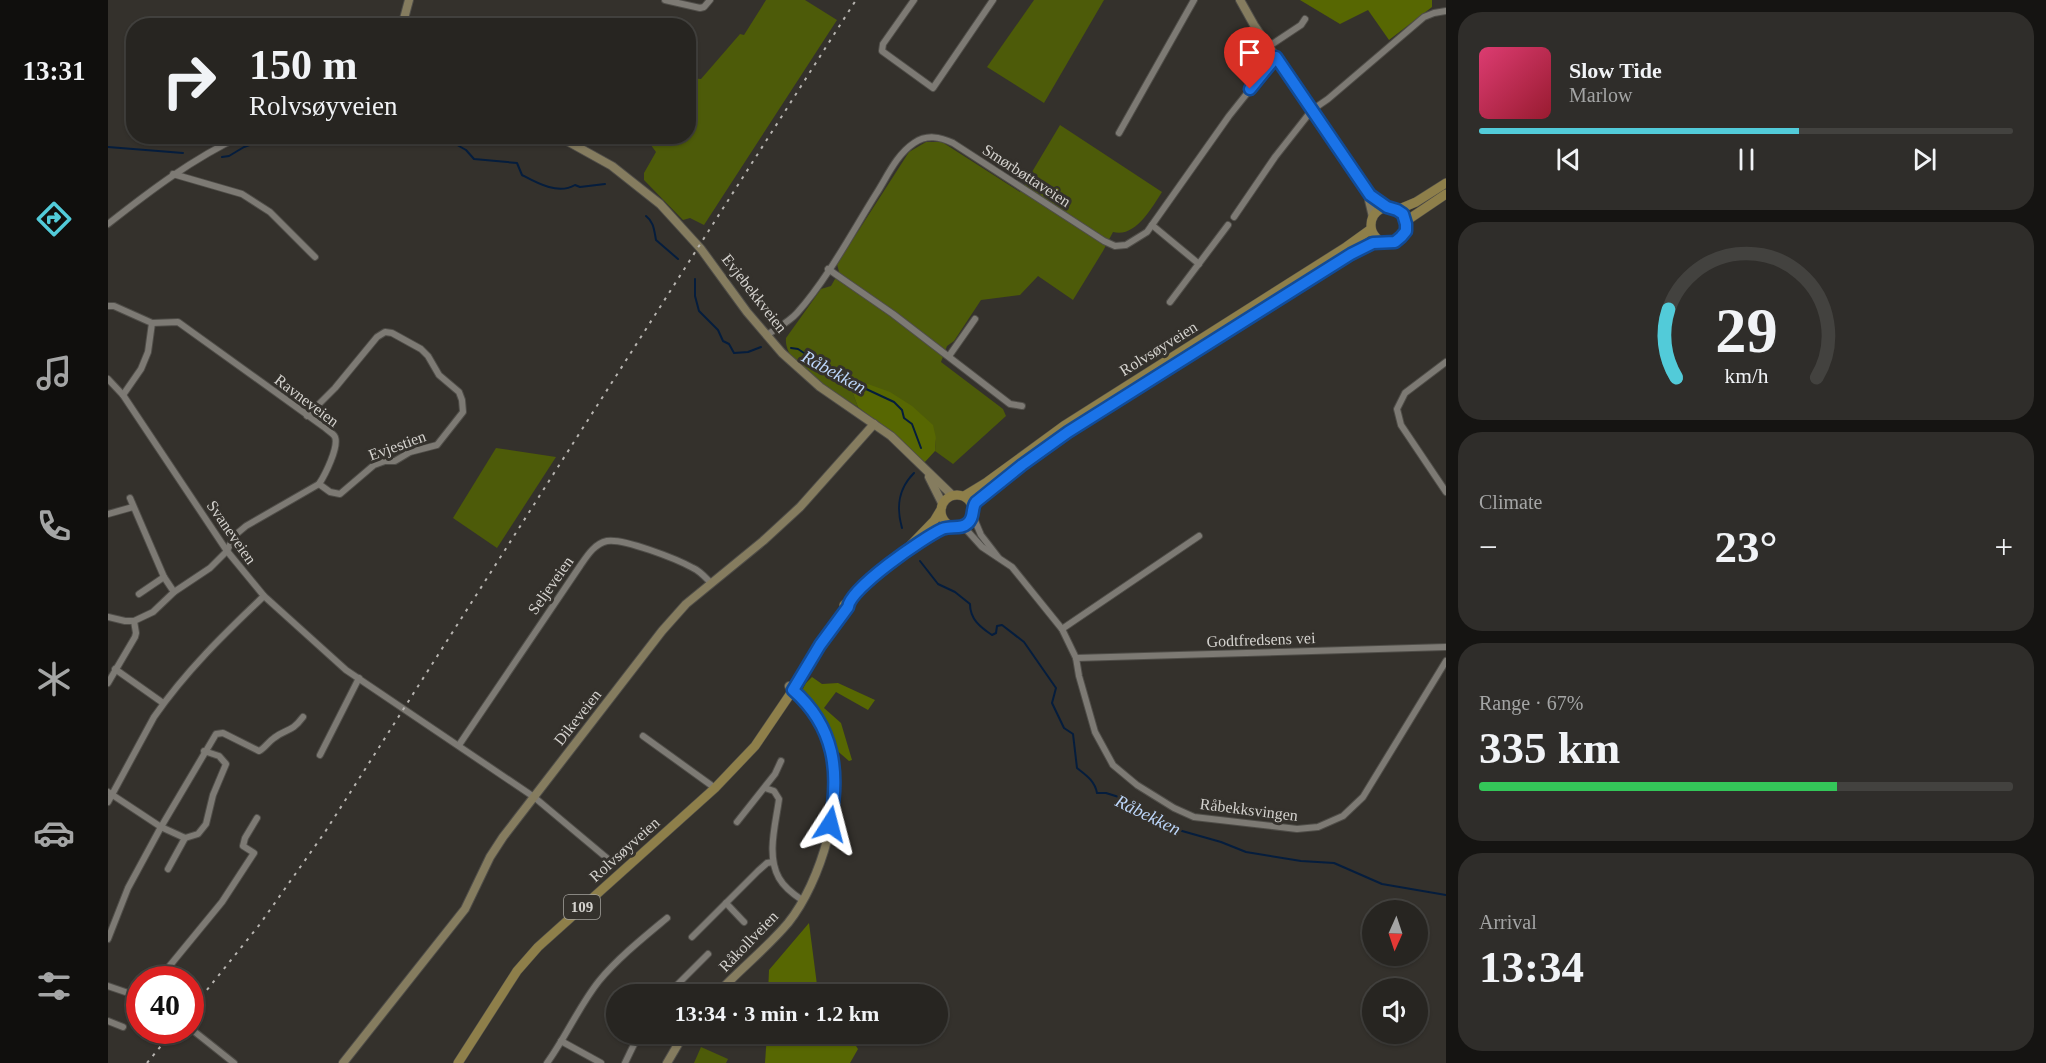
<!DOCTYPE html>
<meta charset="utf-8">
<style>
body{margin:0;font-family:"Times New Roman",serif;background:#2f2d2a;color:#f1f3f6;height:100vh;display:flex;flex-direction:column;font-size:22px;white-space:nowrap}
*{box-sizing:border-box;margin:0}
p{font-size:20px;color:#a4a5a5}
.icon{flex:none;width:33px;height:33px;fill:none;stroke:currentColor;stroke-width:2;stroke-linecap:round;stroke-linejoin:round}
.map{position:relative;flex:1;overflow:hidden}
.drawer{display:flex;flex-direction:column;gap:12px;padding:12px;background:#151412;width:600px}
.drawer>*{flex:none}
.guide{position:absolute;left:18px;top:18px;width:570px;height:126px;border-radius:24px;box-shadow:0 2px 4px #0004,0 0 0 2px #43423f;background:#272521;color:#f1f3f6;overflow:hidden}
.needle{width:39px;rotate:183deg}
.tools{position:absolute;left:1254px;top:900px;display:grid;gap:12px}
.tools a{display:grid;place-items:center;width:66px;height:66px;border-radius:50%;background:#272521;box-shadow:0 2px 4px #0004,0 0 0 2px #43423f;font-size:30px}
.speed{position:absolute;left:18px;top:966px;display:flex;gap:12px;font-size:30px;font-weight:700;text-align:center}
.speed>*{display:grid;place-content:center;width:78px;height:78px;border-radius:50%;background:#272521;box-shadow:0 2px 4px #0004,0 0 0 2px #43423f;line-height:1}
.speed .limit{border:9px solid #d22;background:#fff;color:#111}
.pin{position:absolute;display:grid;place-items:center;width:51px;height:51px;color:#fff;margin:-62px -26px;border-radius:50% 50% 50% 0;rotate:-45deg;box-shadow:0 0 6px #0007}
.pin .icon{rotate:45deg}
.me{position:absolute;width:66px;margin:-33px;rotate:9deg;stroke-linejoin:round;filter:drop-shadow(0 0 4px #0008)}
.turn{display:flex;align-items:center;gap:21px;height:126px;padding:0 24px;font-size:27px}
.turn .icon{width:78px;height:78px;stroke-width:2.5}
.turn b{display:block;font-size:42px;line-height:51px}
.big{font-size:45px;font-weight:600;line-height:1.1}
.drawer .tile{flex:1;display:flex;flex-direction:column;justify-content:center;gap:9px;min-width:0;padding:0 21px;border-radius:24px;background:#2f2d2a}
.drawer .dial{align-items:center;gap:0}
.dial svg{height:156px;overflow:visible;fill:none;stroke:#43423f;stroke-width:7;stroke-linecap:round;text-anchor:middle}
.dial text{fill:#f1f3f6;stroke:none}
.song{display:flex;align-items:center;gap:18px}
.cover{width:72px;height:72px;border-radius:9px;background:linear-gradient(135deg,hsl(340 70% 55%),hsl(350 70% 35%))}
.played{height:6px;border-radius:3px;background:linear-gradient(90deg,#52cbd9 60%,#43423f 60%)}
.keys{display:flex;justify-content:space-around;direction:ltr}
.heat{display:flex;justify-content:space-between;align-items:center;font-size:33px;direction:ltr}
.charge{height:9px;border-radius:4px;background:linear-gradient(90deg,#34c759 67%,#43423f 0)}
.trip{position:absolute;left:498px;top:984px;width:342px;height:60px;border-radius:30px;background:#272521;box-shadow:0 2px 4px #0004,0 0 0 2px #43423f;font-weight:600;line-height:60px;text-align:center}
main{display:flex;flex:1;min-height:0}
.dock{display:flex;flex-direction:column;width:108px;justify-content:space-around;align-items:center;background:#100f0d;color:#a4a5a5}
.dock .icon{width:42px;height:42px}
.dock .selected{color:#52cbd9}
.dock b{font-size:27px;color:#f1f3f6}
.map>svg:first-child{display:block}
.green{fill:#4d5b09}
.forest{fill:#576702}
.lines{fill:none;stroke-linecap:round;stroke-linejoin:round}
.stream{stroke:#051d3d;stroke-width:2}
.street-casing{stroke:#4f4d48;stroke-width:8}
.secondary-casing{stroke:#4f4d48;stroke-width:10}
.primary-casing{stroke:#4f4d48;stroke-width:10}
.street{stroke:#7d7a74;stroke-width:6}
.secondary{stroke:#857c5f;stroke-width:8}
.primary{stroke:#8e7f4a;stroke-width:9}
.rail{stroke:#b7b4b0;stroke-width:2;stroke-dasharray:3 6;stroke-linecap:butt}
.route-casing{stroke:#114b97;stroke-width:15}
.route{stroke:#1a73e8;stroke-width:10}
.labels{text-anchor:middle;stroke-width:6;stroke-linejoin:round;paint-order:stroke}
.shield{fill:#34312c;stroke:#a4a29d;stroke-width:1.5}
.shield-label{font-size:15px;font-weight:bold;fill:#d4d2ce}
.street-label{font-size:16px;fill:#d4d2ce;stroke:#34312c}
.water-label{font-size:18px;font-style:italic;fill:#bdd7fb;stroke:#34312c}
</style>
<main>
<nav class="dock">
<b>13:31</b>
<svg class="icon selected" aria-label="directions" viewBox="0 0 24 24"><path d="M12 3l9 9-9 9-9-9zM9 14v-3h6M13 9l2 2-2 2"/></svg>
<svg class="icon" aria-label="music" viewBox="0 0 24 24"><path d="M9 18V5l10-2v13"/><circle cx="6" cy="18" r="3"/><circle cx="16" cy="16" r="3"/></svg>
<svg class="icon" aria-label="phone" viewBox="0 0 24 24"><path d="M5 4h4l2 5-3 2q2 4 5 5l2-3 5 2v4C11 20 4 13 5 4z"/></svg>
<svg class="icon" aria-label="climate" viewBox="0 0 24 24"><path d="M12 3v18M4 7l16 10M4 17L20 7"/></svg>
<svg class="icon" aria-label="car" viewBox="0 0 24 24"><path d="M5 17H2v-5l4-1 3-4h7l3 4 3 1v5h-3M9 17h6M6 11h13"/><circle cx="7" cy="17" r="2"/><circle cx="17" cy="17" r="2"/></svg>
<svg class="icon" aria-label="filters" viewBox="0 0 24 24"><path d="M4 7h16M4 17h16"/><circle cx="9" cy="7" r="2"/><circle cx="15" cy="17" r="2"/></svg>
</nav>
<div class="map">
<svg width="1338" height="1063" viewBox="0 0 1338 1063">
<rect width="100%" height="100%" fill="#34312c"/>
<g class="green">
<polygon points="658,0 697,0 729,20 596,225 582,218 575,220 536,180 536,173 548,152 537,137 580,136 581,78 593,79 632,34 636,35"/>
<polygon points="926,0 996,0 936,103 879,67"/>
<path d="M952,125L1054,192C1043,209 1027,238 1005,232L995,251L965,300L930,276L912,295L873,300L846,341L839,346L833,362L895,409L898,416L845,464L827,451L828,438L764,387L749,381L744,391L750,407C729,394 675,367 678,338L713,289L723,286L731,272L729,264L801,152L818,142H834L912,192Z"/>
<polygon points="388,448 448,457 389,548 345,518"/>
<polygon points="593,1047 620,1059 618,1063 586,1063"/>
</g>
<g class="forest">
<polygon points="1192,0 1324,0 1324,7 1281,40 1260,10 1232,24"/>
<polygon points="749,380 782,392 804,406 825,425 828,438 827,451 816,463 795,442 750,407 744,391"/>
<polygon points="704,677 714,684 730,683 767,700 760,710 728,692 716,708 733,723 744,760 741,761 726,748 722,730 693,692 698,683"/>
<polygon points="701,923 709,985 716,994 660,994 661,970"/>
<polygon points="659,1034 740,1034 750,1049 742,1063 657,1063"/>
</g>
<g class="lines">
<g class="stream">
<path d="M277,136C295,140 320,141 337,138L358,150L366,159L409,163L414,175C429,183 450,195 467,185L472,187L497,184"/>
<polyline points="0,147 75,153"/>
<polyline points="114,157 121,156 136,147 167,136"/>
<path d="M538,216C546,222 546,230 548,240L570,259"/>
<polyline points="587,279 587,296 591,311 610,330 615,341 621,344 626,353 640,352 653,347"/>
<polyline points="683,348 690,349 699,355 715,367 747,386 756,388 786,402 794,410 796,418 804,424 813,448"/>
<path d="M794,528C788,507 790,489 806,473"/>
<path d="M812,561L830,584L847,592L862,604C862,619 872,627 884,635L888,633L889,626L894,625L916,642L948,688L944,703L956,728L965,734L969,768C978,775 987,781 989,793H998L1017,799L1047,822L1060,827L1113,842L1138,852L1193,861L1226,863L1274,884L1338,895"/>
</g>
<g class="street-casing">
<g id="street">
<polyline points="557,0 592,8 596,7 602,0"/>
<polyline points="806,0 775,44 774,51 825,88 885,0"/>
<polyline points="1160,47 1193,25 1197,19"/>
<polyline points="1011,133 1086,0"/>
<polyline points="65,174 134,194 162,212 207,257"/>
<polyline points="1126,217 1167,157 1204,110 1220,99 1316,17 1326,13 1338,11"/>
<path d="M0,224C42,191 84,159 133,136"/>
<polyline points="1044,225 1091,264"/>
<polyline points="720,269 785,314 902,404 914,406"/>
<polyline points="1062,302 1120,225"/>
<polyline points="0,306 6,306 44,323 40,352 33,369 15,395"/>
<path d="M659,335C669,328 681,322 689,313C720,278 743,234 768,194C779,177 788,155 806,143C819,134 832,137 845,143L996,241L1007,246L1018,245L1039,232L1121,116L1168,57"/>
<polyline points="841,356 867,319"/>
<polyline points="1338,362 1297,393 1289,409 1293,425 1338,492"/>
<polyline points="0,379 15,395 119,551 156,596 238,670 426,797 500,859"/>
<polyline points="199,416 227,388 269,337 277,332 284,333 313,349 320,356 331,375 351,392 354,400 355,412 329,445 302,452 287,461 277,461 266,465 232,494 222,492 211,484"/>
<polyline points="22,498 56,577 66,592"/>
<polyline points="0,514 25,507"/>
<polyline points="865,516 873,535 890,557"/>
<polyline points="855,526 874,547 904,567 954,629 968,658 971,676 987,732 1005,765 1029,785 1066,808 1086,817 1189,829 1210,827 1235,816 1255,797 1338,661"/>
<polyline points="31,594 56,577"/>
<path d="M0,617L17,621H26L45,612L66,592L102,568L119,551L126,536L138,526L211,484C217,475 231,447 227,437C225,433 219,430 216,427L70,322L44,323"/>
<polyline points="954,629 1091,536"/>
<polyline points="968,658 1338,647"/>
<polyline points="7,669 55,703"/>
<polyline points="0,683 27,637 28,633 26,621"/>
<polyline points="535,736 607,788"/>
<path d="M351,745L472,566C479,556 486,544 499,541C515,538 569,559 585,568C592,571 597,577 603,583"/>
<polyline points="212,755 251,678"/>
<path d="M657,788L666,791L671,799C668,823 658,855 671,878C676,887 685,894 694,900"/>
<polyline points="0,792 53,827 77,838 90,834 98,824 105,795 118,764 111,756 96,751"/>
<path d="M0,802L46,717C78,671 116,634 156,596"/>
<polyline points="629,822 667,774 673,761"/>
<polyline points="60,869 77,838"/>
<polyline points="618,903 636,922"/>
<polyline points="584,937 650,871 659,863 665,862"/>
<path d="M0,939L20,888L53,827L108,734L115,733L151,751C157,748 160,742 166,738C179,728 183,733 195,717"/>
<polyline points="50,980 114,902 146,853 135,846 137,838 149,818"/>
<polyline points="0,986 32,997"/>
<polyline points="560,994 600,954"/>
<polyline points="0,1021 15,1027"/>
<polyline points="82,1028 126,1063"/>
<polyline points="453,1041 493,1063"/>
<path d="M439,1063C458,1037 471,1006 491,981C510,958 535,938 559,918"/>
<polyline points="517,1063 531,1034"/>
</g>
</g>
<g class="secondary-casing">
<g id="secondary">
<polyline points="1132,0 1146,25 1262,195 1279,207"/>
<polyline points="294,26 301,0"/>
<polyline points="450,136 504,166 552,204 593,249 639,312 674,353 712,387 783,436 844,495"/>
<polyline points="1262,195 1261,200 1265,217"/>
<polyline points="821,477 834,503"/>
<path d="M609,994C631,970 658,949 680,923C713,882 738,798 723,746C716,723 699,702 681,686"/>
<polyline points="235,1063 357,909 382,857 395,837 554,631 578,604 655,541 692,507 766,424"/>
<polyline points="559,1063 576,1034"/>
</g>
</g>
<g class="primary-casing">
<g id="primary">
<circle cx="1281" cy="225" r="18"/>
<polyline points="1289,210 1308,202 1338,183"/>
<polyline points="1298,224 1301,219 1338,194"/>
<circle cx="849" cy="511" r="16"/>
<polyline points="856,496 879,482 957,425 1238,247 1263,229"/>
<polyline points="865,506 914,465 960,432 1243,254 1273,241"/>
<polyline points="810,543 821,536 842,526"/>
<polyline points="736,605 798,550 826,521 832,511"/>
<polyline points="350,1063 409,971 430,947 607,788 647,746 685,690 712,645 739,607 740,603"/>
</g>
</g>
<use href="#street" class="street"/>
<use href="#secondary" class="secondary"/>
<use href="#primary" class="primary"/>
<g class="rail">
<polyline points="82,1011 152,924 217,832 748,0"/>
<polyline points="39,1063 66,1030"/>
</g>
</g>
<g class="lines">
<g class="route-casing">
<path id="route" d="M722,824C732,772 727,727 685,690L712,645L740,607C742,588 815,538 834,529C843,525 853,530 860,523C867,517 863,508 868,502L914,465L960,432L1243,254L1265,243L1287,242L1293,237L1298,231V224L1295,214L1289,210L1279,207L1262,195L1168,57L1142,89"/>
</g>
<use href="#route" class="route"/>
</g>
<g class="labels">
<rect class="shield" x="456" y="895" width="36" height="24" rx="4.5"/>
<g class="shield-label">
<text x="474" y="912">109</text>
</g>
<g class="street-label">
<text transform="translate(919 175) rotate(33)" y="6">Smørbøttaveien</text>
<text transform="translate(647 293) rotate(52)" y="6">Evjebekkveien</text>
<text transform="translate(1050 348) rotate(-32)" y="6">Rolvsøyveien</text>
<text transform="translate(199 400) rotate(37)" y="6">Ravneveien</text>
<text transform="translate(289 445) rotate(-20)" y="6">Evjestien</text>
<text transform="translate(124 532) rotate(55)" y="6">Svaneveien</text>
<text transform="translate(442 585) rotate(-55)" y="6">Seljeveien</text>
<text transform="translate(1153 639) rotate(-2)" y="6">Godtfredsens vei</text>
<text transform="translate(469 717) rotate(-52)" y="6">Dikeveien</text>
<text transform="translate(1141 809) rotate(7)" y="6">Råbekksvingen</text>
<text transform="translate(516 849) rotate(-42)" y="6">Rolvsøyveien</text>
<text transform="translate(640 941) rotate(-46)" y="6">Råkollveien</text>
</g>
<g class="water-label">
<text transform="translate(726 372) rotate(29)" y="6">Råbekken</text>
<text transform="translate(1040 815) rotate(26)" y="6">Råbekken</text>
</g>
</g>
</svg>
<div class="tools">
<a><svg class="needle" viewBox="-14 -14 28 28"><path d="M0-13l5 13h-10z" fill="#e53935"/><path d="M0 13l5-13h-10z" fill="#a4a5a5"/></svg></a>
<a><svg class="icon" aria-label="sound" viewBox="0 0 24 24"><path d="M4 9h4l5-4v14l-5-4H4zM17 9q2 3 0 6"/></svg></a>
</div>
<div class="speed"><div class="limit">40</div></div>
<div class="pin" style="left:1142px;top:89px;background:#d93025"><svg class="icon" aria-label="arrive" viewBox="0 0 24 24"><path d="M6 21V4h12l-3 4 3 4H6"/></svg></div>
<svg class="me" style="left:722px;top:824px" viewBox="-20 -20 40 40"><path d="M0-17L14 15 0 8-14 15z" fill="#1a73e8" stroke="#fff" stroke-width="4"/></svg>
<div class="trip">13:34 · 3 min · 1.2 km</div>
<div class="guide">
<div class="turn"><svg class="icon" aria-label="right" viewBox="0 0 24 24"><path d="M7 20v-9h11M14 6l5 5-5 5"/></svg><div><b>150 m</b>Rolvsøyveien</div></div>
</div>
</div>
<section class="drawer">
<div class="tile">
<div class="song"><i class="cover"></i><div><b>Slow Tide</b><p>Marlow</p></div></div>
<div class="played"></div>
<div class="keys"><svg class="icon" aria-label="previous" viewBox="0 0 24 24"><path d="M18 5L8 12l10 7zM5 5v14"/></svg><svg class="icon" aria-label="pause" viewBox="0 0 24 24"><path d="M8 5v14M16 5v14"/></svg><svg class="icon" aria-label="next" viewBox="0 0 24 24"><path d="M6 5l10 7-10 7zM19 5v14"/></svg></div>
</div>
<div class="tile dial"><svg viewBox="0 0 100 80">
<path d="M14 69A42 42 0 1 1 86 69"/>
<path d="M14 69A42 42 0 0 1 10 34" stroke="#52cbd9"/>
<text x="50" y="56" font-size="32" font-weight="700">29</text>
<text x="50" y="72" font-size="11">km/h</text>
</svg></div>
<div class="tile"><p>Climate</p>
<div class="heat"><a>−</a><b class="big">23°</b><a>+</a></div>
</div>
<div class="tile"><p>Range · 67%</p><b class="big">335 km</b><div class="charge"></div></div>
<div class="tile"><p>Arrival</p><b class="big">13:34</b></div>
</section>
</main>
